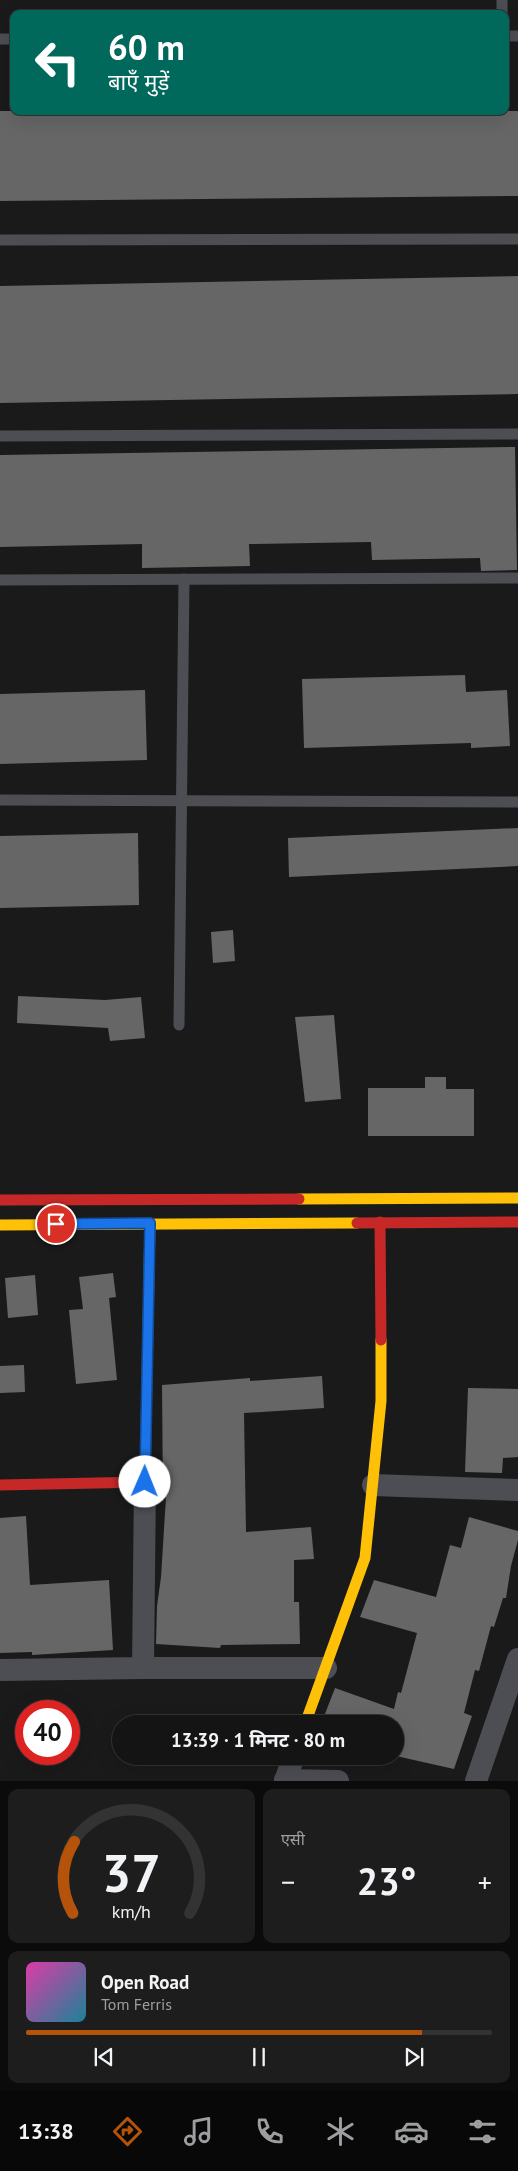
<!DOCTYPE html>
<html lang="hi">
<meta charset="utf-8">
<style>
body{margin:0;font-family:"PT Sans","Noto Sans Devanagari",sans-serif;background:#1d1d1d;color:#f1f3f6;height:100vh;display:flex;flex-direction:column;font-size:19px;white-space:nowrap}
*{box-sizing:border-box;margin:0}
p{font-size:16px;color:#9d9ea0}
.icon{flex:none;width:28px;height:28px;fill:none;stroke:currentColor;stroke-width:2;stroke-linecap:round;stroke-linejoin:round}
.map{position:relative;height:1781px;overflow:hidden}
.side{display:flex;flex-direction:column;gap:8px;padding:8px;background:#0b0b0b;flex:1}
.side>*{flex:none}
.guide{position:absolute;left:10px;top:10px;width:499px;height:105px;border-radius:10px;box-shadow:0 5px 20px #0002,0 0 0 1px #333334;background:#00695c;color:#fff;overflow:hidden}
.speed{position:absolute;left:15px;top:1700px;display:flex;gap:10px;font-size:25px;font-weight:700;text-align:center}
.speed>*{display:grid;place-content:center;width:65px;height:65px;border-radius:50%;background:#141414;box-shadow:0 5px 20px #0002,0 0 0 1px #333334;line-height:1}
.speed .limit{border:8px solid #d22;background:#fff;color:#111}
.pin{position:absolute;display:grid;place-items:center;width:42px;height:42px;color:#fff;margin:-21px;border:2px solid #fff;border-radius:50%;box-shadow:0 1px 5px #0007}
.me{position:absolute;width:55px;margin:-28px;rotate:1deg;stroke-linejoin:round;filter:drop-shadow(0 0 4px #0008)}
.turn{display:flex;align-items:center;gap:18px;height:105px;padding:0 15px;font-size:22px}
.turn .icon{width:65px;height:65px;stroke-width:2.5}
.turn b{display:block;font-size:35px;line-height:42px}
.big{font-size:38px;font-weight:700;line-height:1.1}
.side .widget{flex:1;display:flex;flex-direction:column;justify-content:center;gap:8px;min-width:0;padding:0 18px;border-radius:10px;background:#1d1d1d}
.side .dial{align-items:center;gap:0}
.dial svg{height:130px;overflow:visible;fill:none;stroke:#333334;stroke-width:7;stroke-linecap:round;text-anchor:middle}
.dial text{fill:#f1f3f6;stroke:none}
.song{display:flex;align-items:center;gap:15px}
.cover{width:60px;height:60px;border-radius:8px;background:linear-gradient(135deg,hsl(320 70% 55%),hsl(190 70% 35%))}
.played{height:5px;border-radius:2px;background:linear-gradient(90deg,#b45309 85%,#333334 85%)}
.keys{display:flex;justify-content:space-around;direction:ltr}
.heat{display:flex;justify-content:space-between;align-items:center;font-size:28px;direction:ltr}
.side .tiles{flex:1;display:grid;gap:8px;grid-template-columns:1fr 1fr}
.widget:last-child{grid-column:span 2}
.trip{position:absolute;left:112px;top:1715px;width:292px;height:50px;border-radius:25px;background:#141414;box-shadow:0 5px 20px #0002,0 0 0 1px #333334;font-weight:700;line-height:50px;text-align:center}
.menu{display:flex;height:80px;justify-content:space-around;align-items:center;background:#080808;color:#9d9ea0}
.menu .icon{width:35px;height:35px}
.menu .current{color:#b45309}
.menu b{font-size:22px;color:#f1f3f6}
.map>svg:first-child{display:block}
.building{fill:#656665}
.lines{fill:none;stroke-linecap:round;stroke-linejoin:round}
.lane{stroke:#4c4e54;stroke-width:11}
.street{stroke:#4c4e54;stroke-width:22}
.fast{stroke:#4caf50;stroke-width:11}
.slow{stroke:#ffc107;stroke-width:11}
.jam{stroke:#c62828;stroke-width:11}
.route-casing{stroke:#114b97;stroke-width:12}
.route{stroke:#1a73e8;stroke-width:9}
</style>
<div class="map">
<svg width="518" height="1781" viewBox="0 0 518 1781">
<rect width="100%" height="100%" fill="#1a1a1a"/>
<g class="building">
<polygon points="0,111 518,111 518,196 0,201"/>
<polygon points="518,276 518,394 0,403 0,286"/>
<polygon points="515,447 517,570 481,571 480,558 372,560 371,542 249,544 250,566 142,568 142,544 0,547 0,455"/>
<polygon points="465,675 466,692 507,690 510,746 471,748 471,743 304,748 302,679"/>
<polygon points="145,690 147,760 0,764 0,694"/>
<polygon points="518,828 518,866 289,877 288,838"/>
<polygon points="138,833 139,905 0,908 0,836"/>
<polygon points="233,930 235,961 213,963 211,932"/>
<polygon points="18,996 105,1000 141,997 145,1038 110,1041 108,1028 17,1023"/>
<polygon points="334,1015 341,1099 305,1102 295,1017"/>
<polygon points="425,1077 446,1077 446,1089 474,1089 474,1136 368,1136 368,1088 425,1088"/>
<polygon points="113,1273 116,1297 109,1298 117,1380 76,1384 69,1310 83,1309 79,1277"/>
<polygon points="35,1275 38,1315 8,1318 5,1278"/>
<polygon points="24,1365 25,1392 0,1393 0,1366"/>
<polygon points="322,1376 324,1408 244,1413 246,1532 311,1527 314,1559 294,1560 294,1602 299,1602 300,1644 221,1645 220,1648 156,1644 157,1606 161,1577 166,1497 163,1498 162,1385 250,1378 250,1381"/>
<polygon points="468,1388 518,1389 518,1457 503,1458 502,1473 465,1472"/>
<polygon points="26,1516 30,1585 109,1580 113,1650 32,1655 32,1652 0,1653 0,1518"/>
<polygon points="469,1517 518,1531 518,1540 511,1566 506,1598 503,1598 494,1627 491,1626 479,1671 475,1670 464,1713 472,1716 454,1769 396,1756 396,1724 337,1724 323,1719 335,1688 394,1709 398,1692 401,1693 417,1633 360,1617 374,1580 436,1597 450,1545 461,1548"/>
</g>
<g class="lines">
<g class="lane">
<polyline points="502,0 502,14"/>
<polyline points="505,36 518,36"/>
<polyline points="0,39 14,39"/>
<polyline points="0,240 518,239"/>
<polyline points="0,436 518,434"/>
<polyline points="0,580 518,578"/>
<polyline points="0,800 518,802"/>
<polyline points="179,1025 184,579"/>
</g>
<g class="street">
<polyline points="373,1485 518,1490"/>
<polyline points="143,1668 326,1668"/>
<polyline points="0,1670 143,1668 145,1482"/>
<polyline points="285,1780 338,1781"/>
<polyline points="285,1781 294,1756"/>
<polyline points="476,1781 518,1659"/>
</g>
<polyline class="fast" points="148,1328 150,1223"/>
<g class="slow">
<polyline points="299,1199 518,1198"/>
<polyline points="0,1225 357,1223"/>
<polyline points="305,1724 365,1558 381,1401 381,1340"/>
</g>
<g class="jam">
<polyline points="0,1200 299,1199"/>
<polyline points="380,1222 381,1340"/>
<polyline points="357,1223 518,1222"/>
<polyline points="0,1485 145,1482 148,1328"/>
</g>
</g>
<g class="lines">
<g class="route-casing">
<polyline id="route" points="56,1224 150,1223 145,1482"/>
</g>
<use href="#route" class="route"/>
</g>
</svg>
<div class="speed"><div class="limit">40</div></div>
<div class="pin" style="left:56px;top:1224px;background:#d93025"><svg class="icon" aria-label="arrive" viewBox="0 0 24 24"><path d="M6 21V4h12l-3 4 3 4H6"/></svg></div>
<svg class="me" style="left:145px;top:1482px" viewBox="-20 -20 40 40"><circle r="19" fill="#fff"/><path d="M0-13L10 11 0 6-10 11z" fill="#1a73e8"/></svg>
<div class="trip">13:39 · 1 मिनट · 80 m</div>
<div class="guide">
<div class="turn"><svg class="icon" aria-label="left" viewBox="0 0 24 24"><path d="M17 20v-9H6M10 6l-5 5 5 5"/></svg><div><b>60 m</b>बाएँ मुड़ें</div></div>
</div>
</div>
<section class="side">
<div class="tiles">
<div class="widget dial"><svg viewBox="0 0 100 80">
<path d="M14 69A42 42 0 1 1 86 69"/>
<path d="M14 69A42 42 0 0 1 15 25" stroke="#b45309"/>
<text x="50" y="56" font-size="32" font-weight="700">37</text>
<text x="50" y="72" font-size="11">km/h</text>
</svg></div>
<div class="widget"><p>एसी</p>
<div class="heat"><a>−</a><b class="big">23°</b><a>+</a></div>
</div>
<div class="widget">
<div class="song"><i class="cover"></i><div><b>Open Road</b><p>Tom Ferris</p></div></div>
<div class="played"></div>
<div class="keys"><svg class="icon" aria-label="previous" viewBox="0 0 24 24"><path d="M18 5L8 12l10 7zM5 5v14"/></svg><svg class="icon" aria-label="pause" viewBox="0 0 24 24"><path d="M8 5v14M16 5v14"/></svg><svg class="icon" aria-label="next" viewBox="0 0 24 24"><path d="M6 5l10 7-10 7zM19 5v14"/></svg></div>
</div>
</div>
</section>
<nav class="menu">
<b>13:38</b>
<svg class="icon current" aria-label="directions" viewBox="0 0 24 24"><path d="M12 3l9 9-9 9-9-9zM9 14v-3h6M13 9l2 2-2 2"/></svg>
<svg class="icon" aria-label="music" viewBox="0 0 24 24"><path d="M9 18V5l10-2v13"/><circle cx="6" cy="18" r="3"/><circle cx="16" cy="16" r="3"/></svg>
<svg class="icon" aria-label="phone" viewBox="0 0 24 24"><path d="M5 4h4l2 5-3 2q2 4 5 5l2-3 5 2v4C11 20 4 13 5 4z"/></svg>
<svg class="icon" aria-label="climate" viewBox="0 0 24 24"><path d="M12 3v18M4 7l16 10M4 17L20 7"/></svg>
<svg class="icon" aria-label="car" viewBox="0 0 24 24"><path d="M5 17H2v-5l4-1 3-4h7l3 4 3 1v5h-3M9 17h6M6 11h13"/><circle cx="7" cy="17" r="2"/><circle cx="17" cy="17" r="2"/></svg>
<svg class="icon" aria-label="filters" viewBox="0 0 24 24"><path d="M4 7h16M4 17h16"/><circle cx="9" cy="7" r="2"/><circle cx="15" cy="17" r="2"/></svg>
</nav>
